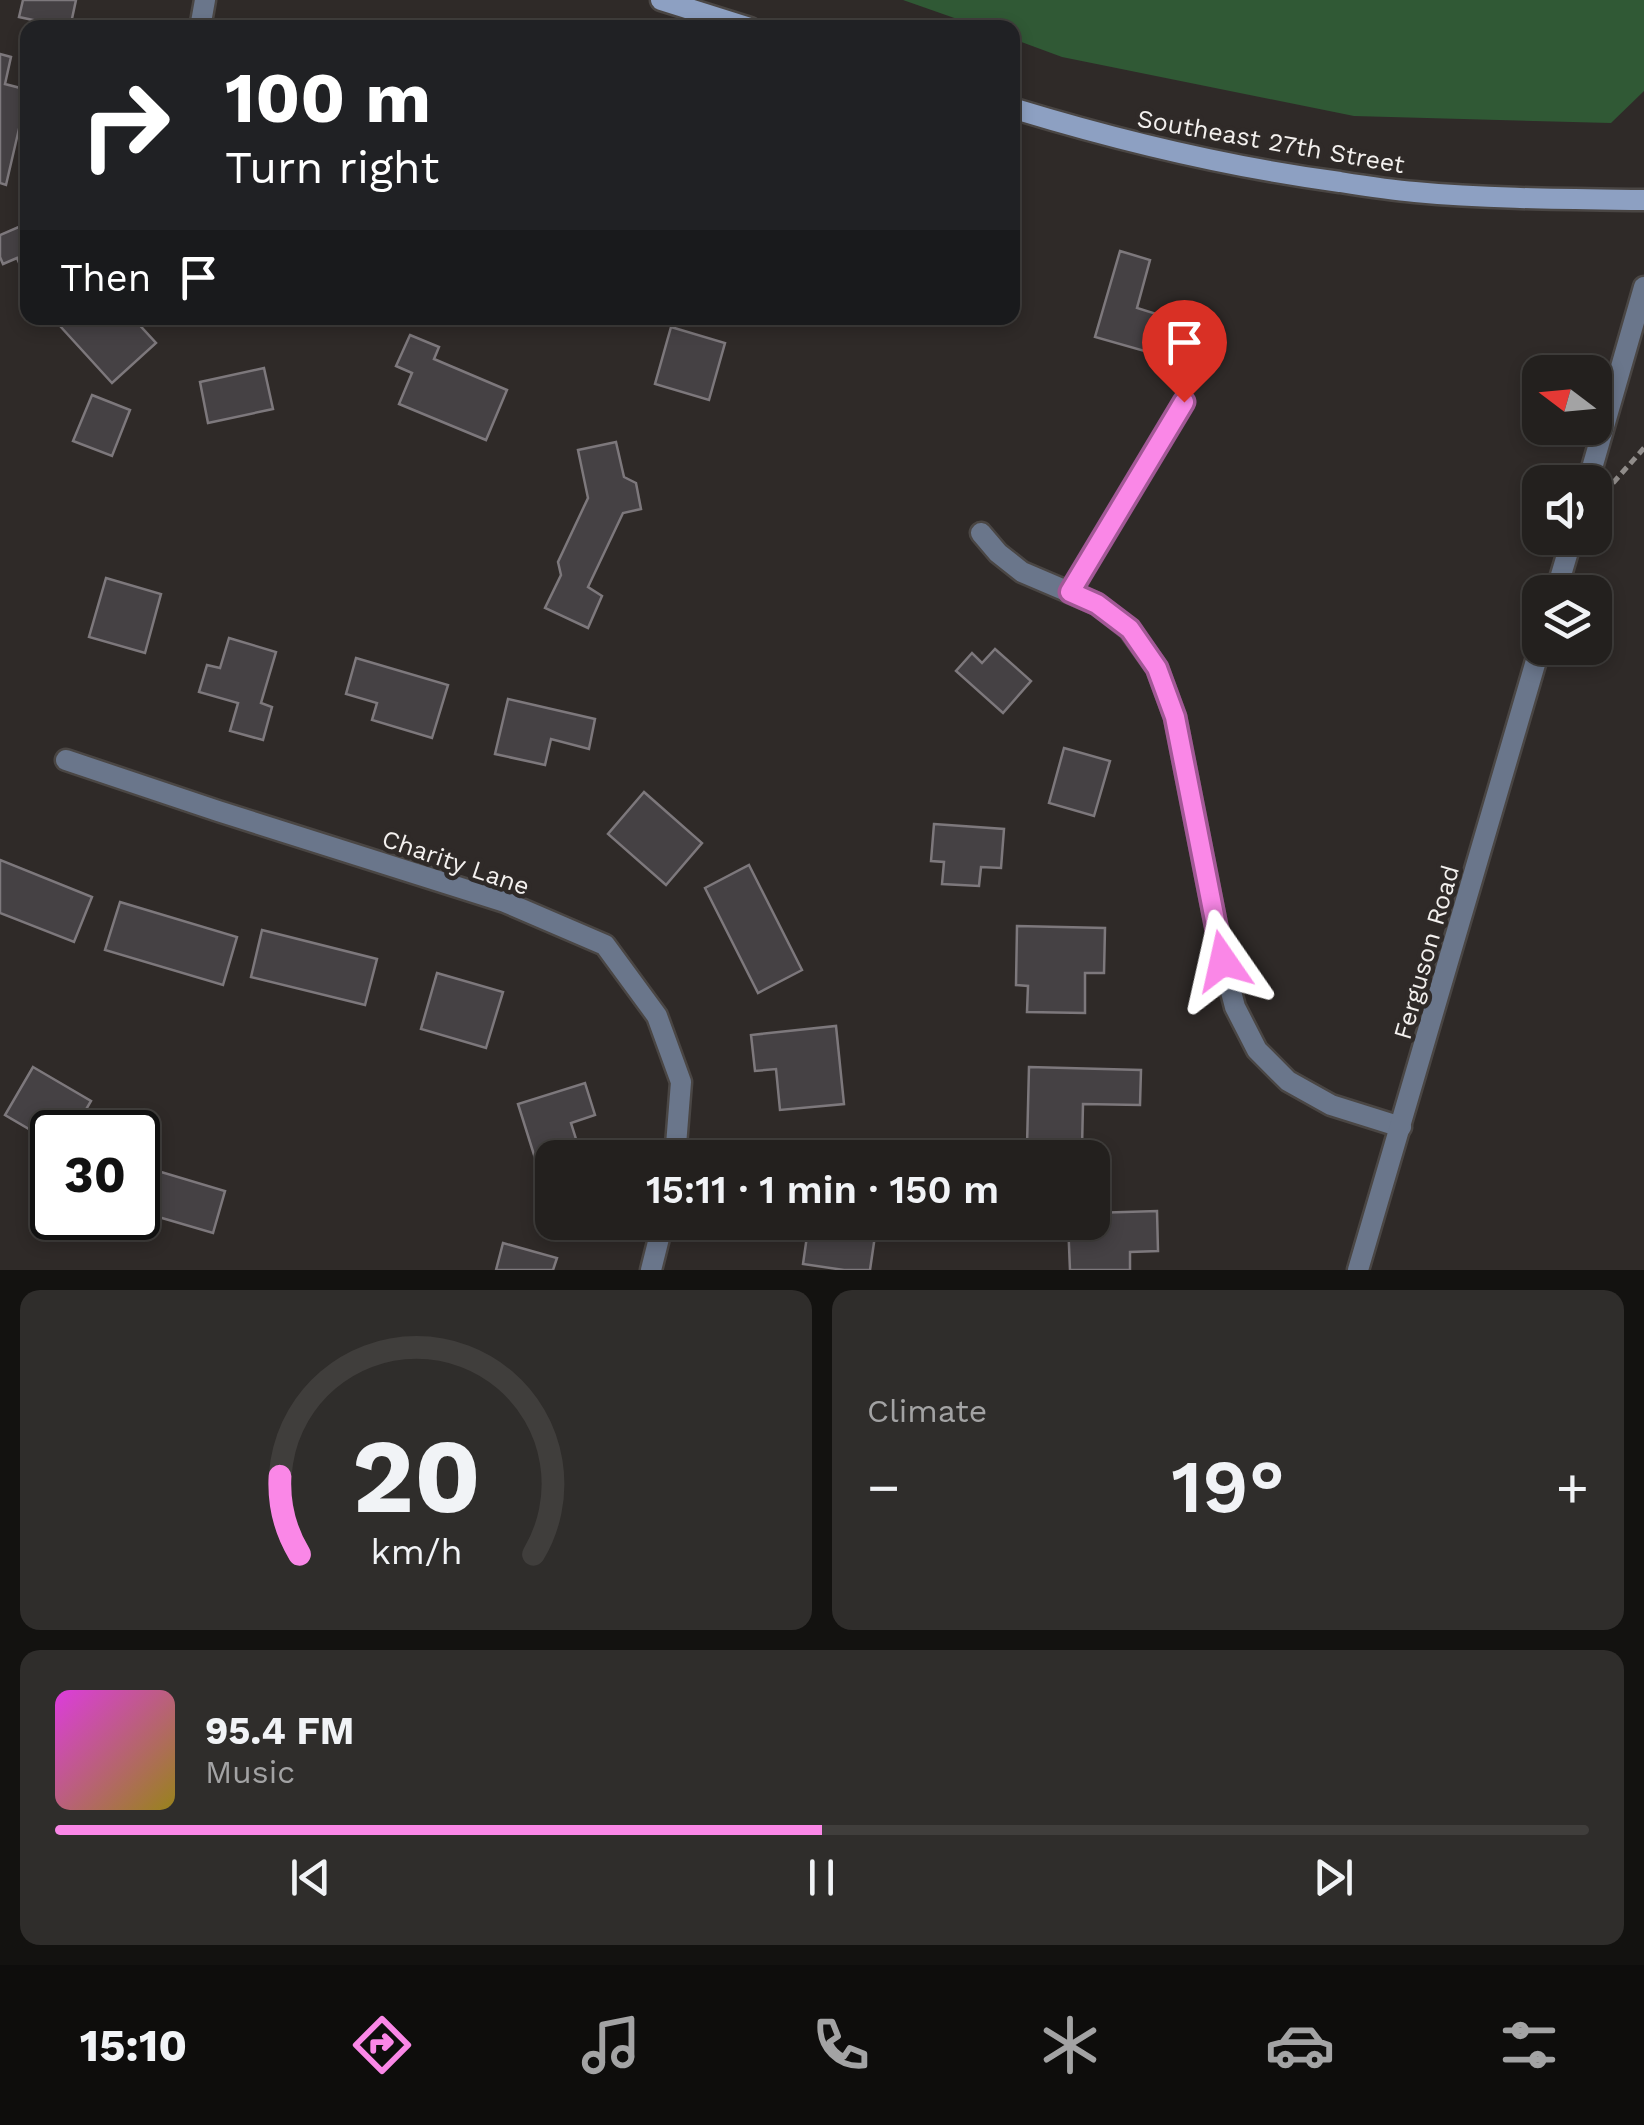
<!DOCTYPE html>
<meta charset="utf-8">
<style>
body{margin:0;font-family:"Work Sans",sans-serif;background:#2f2d2b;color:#f1f3f6;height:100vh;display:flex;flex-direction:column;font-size:38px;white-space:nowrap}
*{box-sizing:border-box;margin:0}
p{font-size:32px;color:#a3a3a4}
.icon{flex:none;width:55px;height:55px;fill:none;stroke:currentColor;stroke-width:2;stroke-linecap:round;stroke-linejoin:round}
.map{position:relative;height:1270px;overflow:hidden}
.panel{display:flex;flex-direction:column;gap:20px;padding:20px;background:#131210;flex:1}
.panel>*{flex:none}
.top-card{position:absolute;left:20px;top:20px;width:1000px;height:305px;border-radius:20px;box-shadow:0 5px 15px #0003,0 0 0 2px #403e3c;background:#202124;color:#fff;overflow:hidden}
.needle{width:65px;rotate:286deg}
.tools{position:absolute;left:1522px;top:355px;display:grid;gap:20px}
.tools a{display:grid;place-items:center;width:90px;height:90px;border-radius:20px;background:#23201e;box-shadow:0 5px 15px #0003,0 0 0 2px #403e3c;font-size:50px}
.speed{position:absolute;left:30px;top:1110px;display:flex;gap:20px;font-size:50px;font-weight:700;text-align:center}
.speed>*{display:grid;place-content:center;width:130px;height:130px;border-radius:50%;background:#23201e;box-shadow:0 5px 15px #0003,0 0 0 2px #403e3c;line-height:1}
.speed .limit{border:5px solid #111;border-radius:15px;background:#fff;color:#111}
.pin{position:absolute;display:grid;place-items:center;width:85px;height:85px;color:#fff;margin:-102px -42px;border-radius:50% 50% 50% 0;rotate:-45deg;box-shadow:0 0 10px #0007}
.pin .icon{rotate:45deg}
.me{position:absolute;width:110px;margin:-55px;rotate:349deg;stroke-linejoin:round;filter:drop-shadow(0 0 8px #0008)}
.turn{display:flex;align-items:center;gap:35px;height:210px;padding:0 40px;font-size:45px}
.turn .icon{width:130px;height:130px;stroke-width:2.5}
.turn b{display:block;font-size:70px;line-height:85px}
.then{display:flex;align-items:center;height:95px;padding:0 40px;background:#0003;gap:20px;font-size:38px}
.big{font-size:75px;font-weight:600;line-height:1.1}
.panel .tile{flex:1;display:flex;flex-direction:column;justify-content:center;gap:15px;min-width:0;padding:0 35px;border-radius:20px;background:#2f2d2b}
.panel .dial{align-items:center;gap:0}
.dial svg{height:260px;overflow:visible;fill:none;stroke:#403e3c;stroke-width:7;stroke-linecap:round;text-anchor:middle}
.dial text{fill:#f1f3f6;stroke:none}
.song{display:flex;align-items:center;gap:30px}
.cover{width:120px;height:120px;border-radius:15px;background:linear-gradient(135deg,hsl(300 70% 55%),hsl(50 70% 35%))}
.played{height:10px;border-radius:5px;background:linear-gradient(90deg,#fa87e7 50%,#403e3c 50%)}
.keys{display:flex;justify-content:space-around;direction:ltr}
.heat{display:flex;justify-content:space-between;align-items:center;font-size:55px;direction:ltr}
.panel .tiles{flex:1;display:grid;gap:20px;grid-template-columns:1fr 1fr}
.tile:last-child{grid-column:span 2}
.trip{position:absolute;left:535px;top:1140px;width:575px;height:100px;border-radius:20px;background:#23201e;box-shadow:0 5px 15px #0003,0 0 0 2px #403e3c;font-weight:600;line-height:100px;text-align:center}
.dock{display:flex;height:160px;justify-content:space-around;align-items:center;background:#0e0d0c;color:#a3a3a4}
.dock .icon{width:70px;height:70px}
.dock .active{color:#fa87e7}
.dock b{font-size:45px;color:#f1f3f6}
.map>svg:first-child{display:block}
.green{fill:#305935}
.building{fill:#454144;stroke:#7d787c;stroke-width:2.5}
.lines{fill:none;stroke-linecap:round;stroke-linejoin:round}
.service-casing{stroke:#4a4644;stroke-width:19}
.minor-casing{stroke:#4a4644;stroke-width:25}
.tertiary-casing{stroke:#4a4644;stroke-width:25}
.secondary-casing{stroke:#4a4644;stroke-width:25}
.path{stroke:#908c8a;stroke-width:5;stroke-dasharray:8 5;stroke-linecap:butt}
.service{stroke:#6a768b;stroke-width:14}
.minor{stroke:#6a768b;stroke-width:20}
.tertiary{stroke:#6a768b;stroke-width:20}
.secondary{stroke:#8da0c2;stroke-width:20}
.route-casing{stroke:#a25896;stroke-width:25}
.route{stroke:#fa87e7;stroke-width:18}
.labels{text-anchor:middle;stroke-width:9;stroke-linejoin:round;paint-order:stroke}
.street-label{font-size:25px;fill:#f3f0ee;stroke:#2f2a28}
</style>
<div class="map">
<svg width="1644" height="1270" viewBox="0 0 1644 1270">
<rect width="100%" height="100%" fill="#2f2a28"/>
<polygon class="green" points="903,0 1644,0 1644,91 1611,123 1354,116 1062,57 1013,39 1012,28 980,27"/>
<g class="building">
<polygon points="23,0 76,0 70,28 19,17"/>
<polygon points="0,54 11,57 5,84 28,90 6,185 0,183"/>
<polygon points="28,223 28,284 17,258 3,264 0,257 0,235"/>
<polygon points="1120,251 1150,260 1137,308 1166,317 1155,354 1095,337"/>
<polygon points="70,318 133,318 156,343 112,383 60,326"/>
<polygon points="671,327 725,343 709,400 655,384"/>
<polygon points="410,335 439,347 434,359 507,390 486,440 399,404 412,373 396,366"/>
<polygon points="264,368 273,409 208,423 200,382"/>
<polygon points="92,395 130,410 112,456 73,441"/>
<polygon points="616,442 624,477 636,483 641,509 623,513 588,587 602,596 588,628 545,608 561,575 558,562 588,498 578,450"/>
<polygon points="106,578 161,594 145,653 89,637"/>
<polygon points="229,638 276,652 261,703 272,707 263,740 230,731 238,703 199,692 207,665 220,668"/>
<polygon points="995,649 1031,681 1003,713 956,671 972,653 982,663"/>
<polygon points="356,658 448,685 432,738 372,720 377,703 346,694"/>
<polygon points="508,699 595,719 589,749 551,739 545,765 495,754"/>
<polygon points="1064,748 1110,761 1094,816 1049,803"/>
<polygon points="644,792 702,843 666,885 608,834"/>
<polygon points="934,824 1004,829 1001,868 981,867 979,886 942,884 944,862 931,861"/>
<polygon points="0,860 92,897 74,942 0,913"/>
<polygon points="749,865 802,970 758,993 705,888"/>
<polygon points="120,902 237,937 223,985 105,950"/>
<polygon points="1017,926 1105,928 1104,973 1085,973 1085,1013 1027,1012 1028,986 1016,985"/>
<polygon points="262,930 377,959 365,1005 251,977"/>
<polygon points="437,973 503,992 486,1048 421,1029"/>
<polygon points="836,1026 844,1104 780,1110 776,1069 755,1071 751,1035"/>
<polygon points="33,1067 91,1101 73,1132 52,1132 52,1159 32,1147 39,1135 5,1115"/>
<polygon points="1029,1067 1141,1070 1140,1105 1083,1104 1082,1148 1027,1146"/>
<polygon points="585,1083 595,1115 571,1123 582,1158 552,1158 552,1212 518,1104"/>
<polygon points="141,1166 225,1191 213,1233 138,1211 138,1178"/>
<polygon points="1157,1211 1158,1251 1130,1252 1130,1270 1070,1270 1068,1222 1092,1222 1092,1213"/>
<polygon points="809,1222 877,1222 870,1270 844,1270 803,1264"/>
<polygon points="503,1243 557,1258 553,1270 496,1270"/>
</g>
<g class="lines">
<g class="service-casing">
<polyline id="service" points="1070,592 1184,402"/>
</g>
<g class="minor-casing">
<g id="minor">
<polyline points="200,28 205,0"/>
<polyline points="981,533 998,553 1022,572 1097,604 1129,629 1157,668 1175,717 1223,961 1235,1007 1257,1050 1288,1081 1331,1105 1401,1127"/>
<polyline points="66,760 218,811 505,902 605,945 657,1016 681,1082 675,1158"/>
<polyline points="651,1270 663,1222"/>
</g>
</g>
<g class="tertiary-casing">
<g id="tertiary">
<polyline points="1588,482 1644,287"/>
<polyline points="1556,592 1572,538"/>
<polyline points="1358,1270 1540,647"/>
</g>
</g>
<g class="secondary-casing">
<g id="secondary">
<polyline points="661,0 750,28"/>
<path d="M1012,108C1120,141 1228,167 1340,182C1365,186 1390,190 1415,192C1491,199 1568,199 1644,200"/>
</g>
</g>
<polyline class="path" points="1613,483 1644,448"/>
<use href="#service" class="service"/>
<use href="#minor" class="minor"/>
<use href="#tertiary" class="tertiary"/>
<use href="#secondary" class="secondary"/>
</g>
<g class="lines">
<g class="route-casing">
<polyline id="route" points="1184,402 1070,592 1097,604 1130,629 1157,668 1175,717 1223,961"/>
</g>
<use href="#route" class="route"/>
</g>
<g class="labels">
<g class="street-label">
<text transform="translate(1271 141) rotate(10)" y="9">Southeast 27th Street</text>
<text transform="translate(456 862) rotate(19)" y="9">Charity Lane</text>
<text transform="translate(1426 952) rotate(-74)" y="9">Ferguson Road</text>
</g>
</g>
</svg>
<div class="tools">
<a><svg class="needle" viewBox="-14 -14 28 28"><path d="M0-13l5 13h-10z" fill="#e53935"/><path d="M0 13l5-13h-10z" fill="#a3a3a4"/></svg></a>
<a><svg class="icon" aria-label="sound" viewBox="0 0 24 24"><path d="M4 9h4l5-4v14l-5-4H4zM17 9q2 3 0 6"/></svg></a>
<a><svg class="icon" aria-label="layers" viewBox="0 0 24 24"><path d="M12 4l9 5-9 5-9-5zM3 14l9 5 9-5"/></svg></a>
</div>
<div class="speed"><div class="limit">30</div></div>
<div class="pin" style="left:1184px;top:402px;background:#d93025"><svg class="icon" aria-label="arrive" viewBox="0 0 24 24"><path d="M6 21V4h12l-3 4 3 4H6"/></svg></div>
<svg class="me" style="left:1223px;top:961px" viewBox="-20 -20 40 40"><path d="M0-17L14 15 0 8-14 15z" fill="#fa87e7" stroke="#fff" stroke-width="4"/></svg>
<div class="trip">15:11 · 1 min · 150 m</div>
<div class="top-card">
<div class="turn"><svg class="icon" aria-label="right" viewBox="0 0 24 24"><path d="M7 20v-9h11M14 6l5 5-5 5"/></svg><div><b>100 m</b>Turn right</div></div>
<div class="then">Then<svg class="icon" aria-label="arrive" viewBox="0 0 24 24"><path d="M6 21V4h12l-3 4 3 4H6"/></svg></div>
</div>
</div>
<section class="panel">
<div class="tiles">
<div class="tile dial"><svg viewBox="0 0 100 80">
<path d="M14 69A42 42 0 1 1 86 69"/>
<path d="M14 69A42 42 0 0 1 8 45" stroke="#fa87e7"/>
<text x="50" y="56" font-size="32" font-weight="700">20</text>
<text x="50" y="72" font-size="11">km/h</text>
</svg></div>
<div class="tile"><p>Climate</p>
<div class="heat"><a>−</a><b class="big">19°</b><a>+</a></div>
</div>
<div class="tile">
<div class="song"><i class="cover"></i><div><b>95.4 FM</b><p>Music</p></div></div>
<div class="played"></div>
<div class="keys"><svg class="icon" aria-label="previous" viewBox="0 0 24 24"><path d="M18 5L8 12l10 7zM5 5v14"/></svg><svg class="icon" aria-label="pause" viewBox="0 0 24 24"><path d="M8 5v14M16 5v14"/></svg><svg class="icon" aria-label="next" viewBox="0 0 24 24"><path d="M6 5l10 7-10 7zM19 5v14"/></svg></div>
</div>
</div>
</section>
<nav class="dock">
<b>15:10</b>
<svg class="icon active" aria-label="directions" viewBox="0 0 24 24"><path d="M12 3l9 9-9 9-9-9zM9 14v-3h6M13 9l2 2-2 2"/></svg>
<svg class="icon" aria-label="music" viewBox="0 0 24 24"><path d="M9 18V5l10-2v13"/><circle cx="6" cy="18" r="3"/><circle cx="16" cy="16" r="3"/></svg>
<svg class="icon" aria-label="phone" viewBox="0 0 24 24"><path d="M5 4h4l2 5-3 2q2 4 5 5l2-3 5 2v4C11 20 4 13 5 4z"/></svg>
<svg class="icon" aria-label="climate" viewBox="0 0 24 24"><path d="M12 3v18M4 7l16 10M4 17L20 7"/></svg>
<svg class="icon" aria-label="car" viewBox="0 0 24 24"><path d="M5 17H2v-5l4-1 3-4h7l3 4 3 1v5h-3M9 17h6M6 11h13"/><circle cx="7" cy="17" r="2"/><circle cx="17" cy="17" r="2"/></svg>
<svg class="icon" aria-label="filters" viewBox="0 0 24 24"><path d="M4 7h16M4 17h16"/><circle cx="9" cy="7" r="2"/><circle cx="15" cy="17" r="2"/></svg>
</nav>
